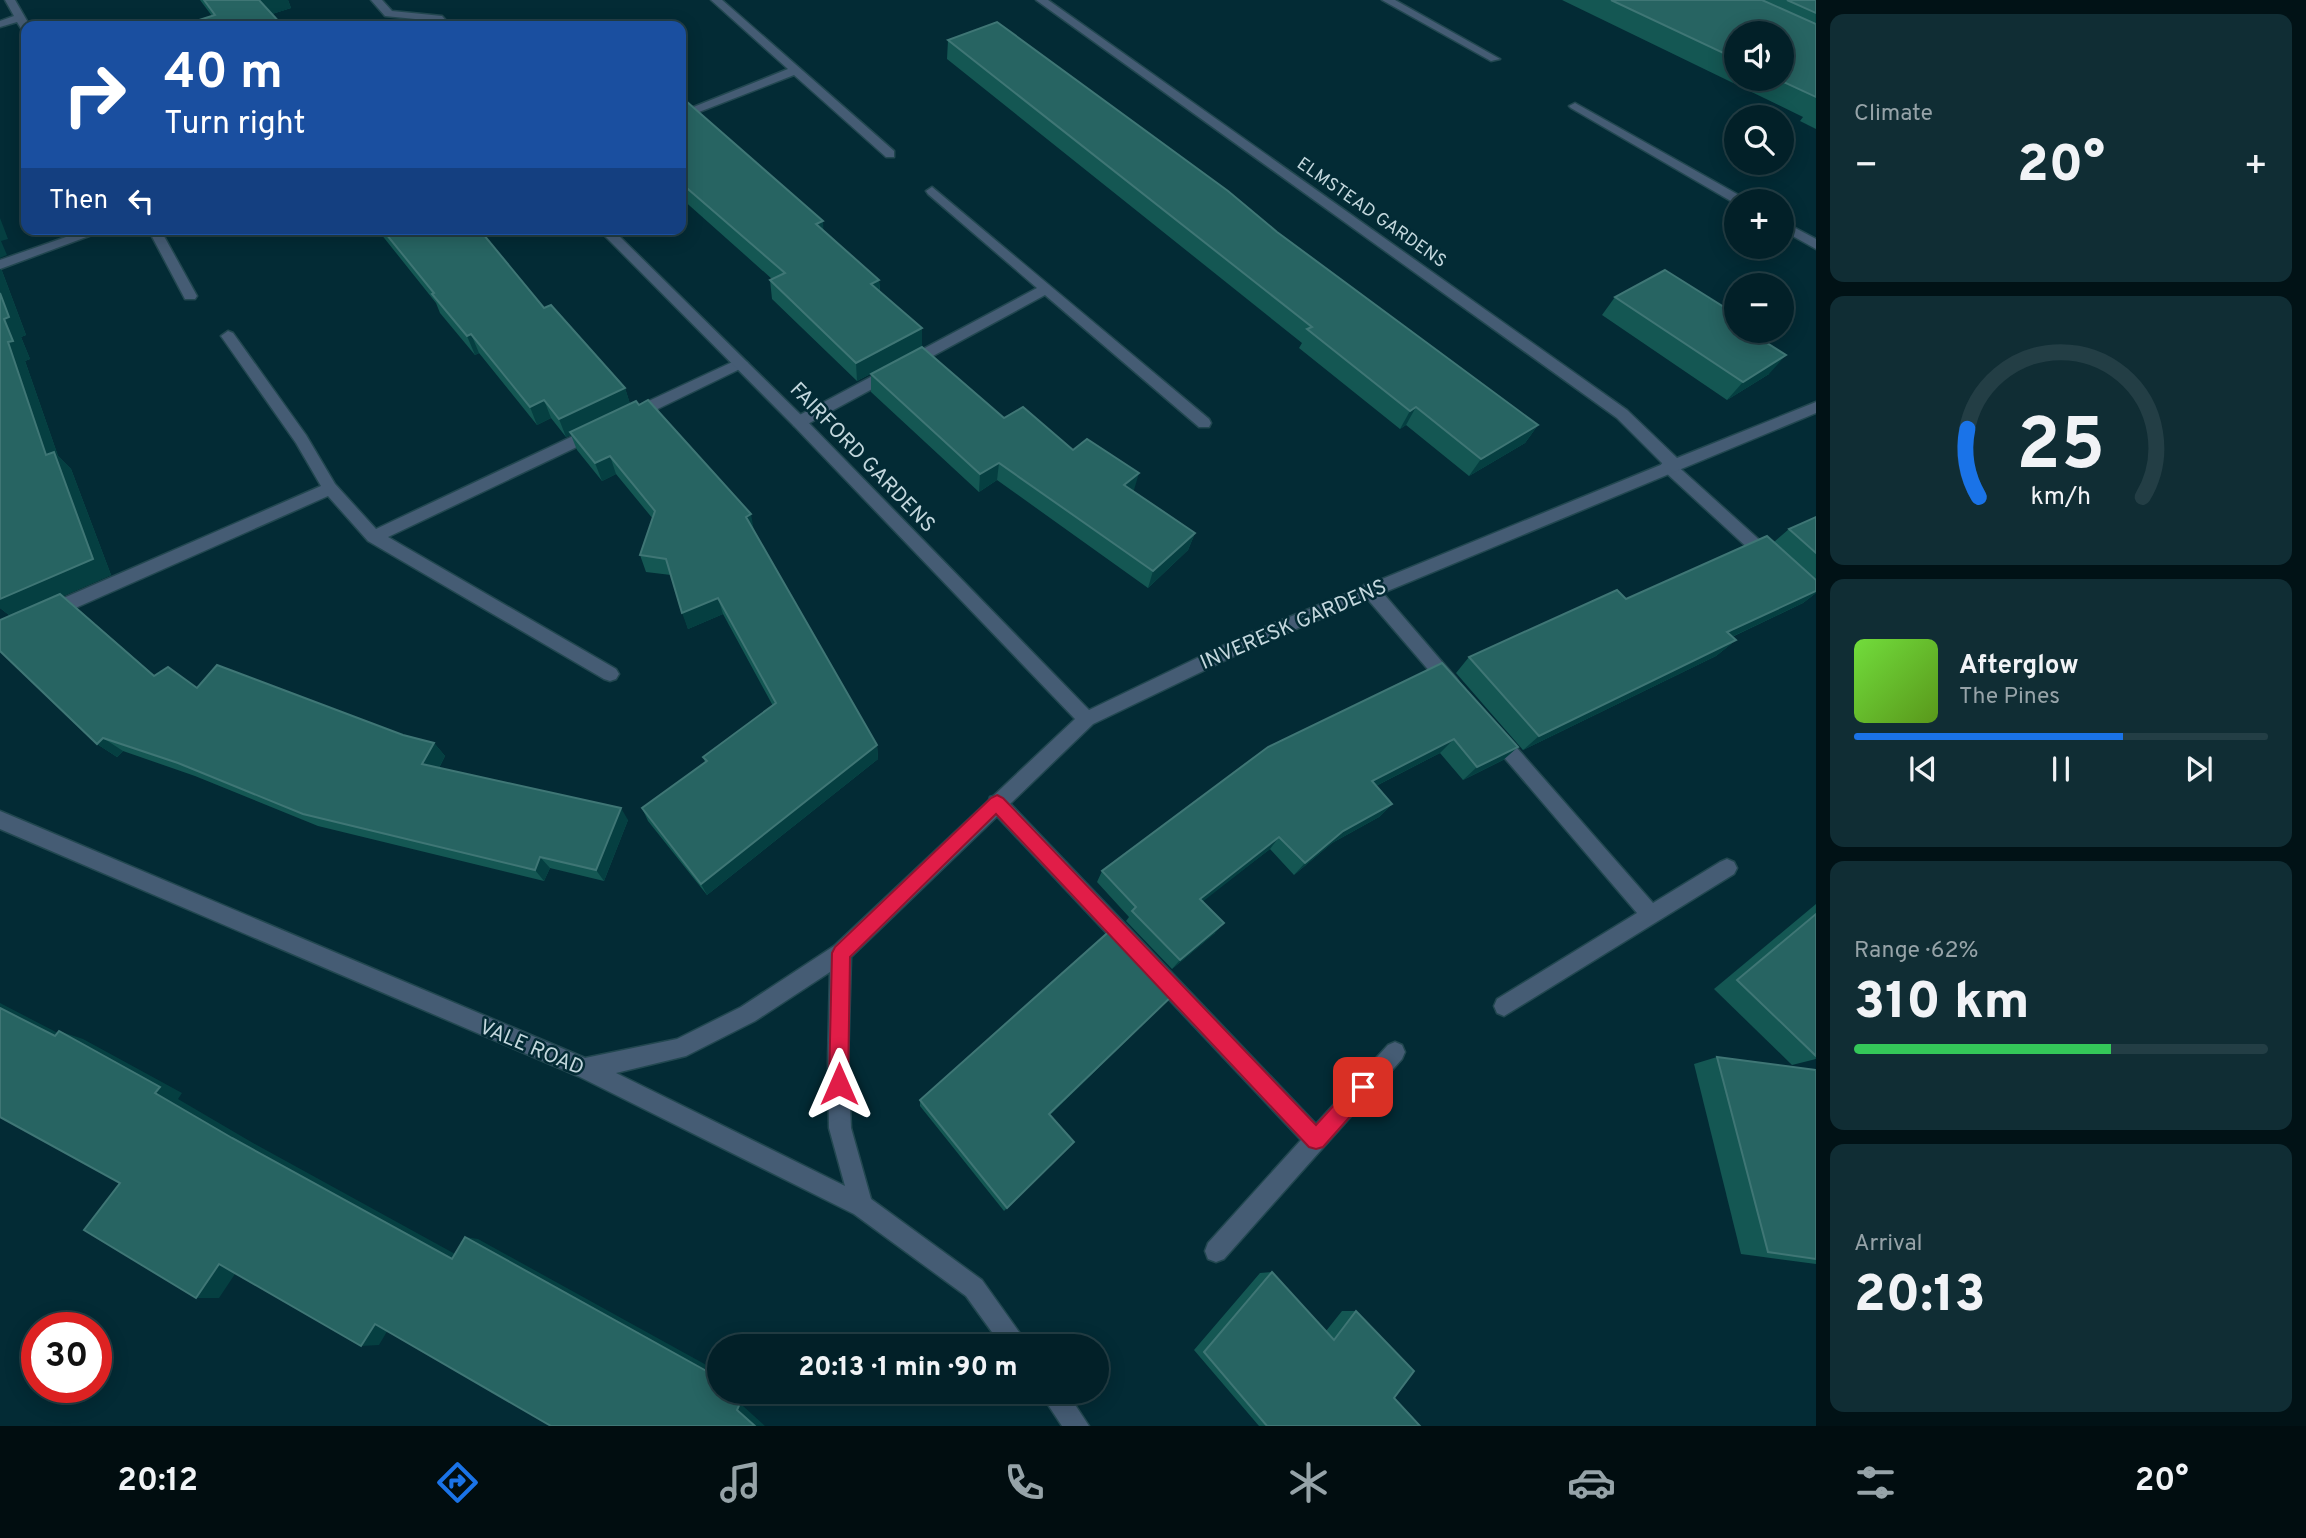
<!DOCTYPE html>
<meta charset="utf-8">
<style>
body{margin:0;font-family:Overpass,sans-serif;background:#102d34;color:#f1f3f6;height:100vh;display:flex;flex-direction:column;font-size:26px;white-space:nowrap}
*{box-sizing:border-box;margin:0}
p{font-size:23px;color:#96a3a8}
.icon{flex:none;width:38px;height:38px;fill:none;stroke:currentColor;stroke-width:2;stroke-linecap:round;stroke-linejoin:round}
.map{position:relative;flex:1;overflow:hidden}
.details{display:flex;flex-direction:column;gap:14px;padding:14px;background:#011216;width:490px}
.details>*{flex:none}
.guide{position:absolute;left:21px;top:21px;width:665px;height:214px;border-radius:14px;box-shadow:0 4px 18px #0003,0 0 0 2px #233e45;background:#1a4fa0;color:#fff;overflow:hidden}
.tools{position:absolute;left:1724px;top:21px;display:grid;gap:14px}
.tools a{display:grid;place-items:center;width:70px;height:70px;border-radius:50%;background:#022028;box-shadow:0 4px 18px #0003,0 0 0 2px #233e45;font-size:35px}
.speed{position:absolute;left:21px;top:1312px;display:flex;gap:14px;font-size:35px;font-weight:700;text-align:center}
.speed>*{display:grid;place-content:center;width:91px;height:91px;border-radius:50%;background:#022028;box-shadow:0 4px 18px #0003,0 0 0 2px #233e45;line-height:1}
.speed .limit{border:10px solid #d22;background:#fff;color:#111}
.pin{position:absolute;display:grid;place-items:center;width:60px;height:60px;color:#fff;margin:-30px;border-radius:14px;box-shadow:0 4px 10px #0006}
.me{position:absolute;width:77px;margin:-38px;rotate:0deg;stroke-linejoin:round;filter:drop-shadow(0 0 5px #0008)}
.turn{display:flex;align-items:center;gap:24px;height:147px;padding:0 28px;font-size:32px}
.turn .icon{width:91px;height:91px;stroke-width:2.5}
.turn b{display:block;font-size:49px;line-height:60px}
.then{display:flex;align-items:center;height:66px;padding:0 28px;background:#0003;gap:14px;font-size:26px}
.big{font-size:52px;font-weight:800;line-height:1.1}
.details .widget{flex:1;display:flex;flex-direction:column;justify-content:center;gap:10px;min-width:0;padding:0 24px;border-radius:14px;background:#102d34}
.details .dial{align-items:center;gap:0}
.dial svg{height:182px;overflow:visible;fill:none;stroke:#233e45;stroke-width:7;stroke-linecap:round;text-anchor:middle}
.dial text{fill:#f1f3f6;stroke:none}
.song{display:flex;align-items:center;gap:21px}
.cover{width:84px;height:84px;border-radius:10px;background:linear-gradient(135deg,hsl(100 70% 55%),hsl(90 70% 35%))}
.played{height:7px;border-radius:4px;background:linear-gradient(90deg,#1a73e8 65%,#233e45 65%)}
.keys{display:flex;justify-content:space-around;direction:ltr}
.heat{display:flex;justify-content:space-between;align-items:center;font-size:38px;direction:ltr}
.charge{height:10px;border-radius:5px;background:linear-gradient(90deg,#34c759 62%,#233e45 0)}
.trip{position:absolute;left:707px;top:1334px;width:402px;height:70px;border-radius:35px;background:#022028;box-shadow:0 4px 18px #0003,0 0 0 2px #233e45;font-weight:800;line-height:70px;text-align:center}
.menu{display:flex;height:112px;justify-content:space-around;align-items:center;background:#010d10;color:#96a3a8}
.menu .icon{width:49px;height:49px}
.menu .selected{color:#1a73e8}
.menu b{font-size:32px;color:#f1f3f6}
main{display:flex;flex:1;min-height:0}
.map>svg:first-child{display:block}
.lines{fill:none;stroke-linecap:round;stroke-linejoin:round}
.lane-casing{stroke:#224750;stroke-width:3}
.street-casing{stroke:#224750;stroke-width:3}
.lane{fill:#455c74;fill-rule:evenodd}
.street{fill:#455c74;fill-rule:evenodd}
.wall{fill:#145753;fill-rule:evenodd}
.shaded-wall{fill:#053f41}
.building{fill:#276462;stroke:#3f7675;stroke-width:2}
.route{fill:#e11d48;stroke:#92132f;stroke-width:2}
.labels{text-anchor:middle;stroke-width:5;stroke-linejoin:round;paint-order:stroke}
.far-street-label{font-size:18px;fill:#c3d7dd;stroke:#032b35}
.street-label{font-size:21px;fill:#c3d7dd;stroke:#032b35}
</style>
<main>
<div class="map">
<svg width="1816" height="1426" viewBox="0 0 1816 1426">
<rect width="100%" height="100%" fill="#032b35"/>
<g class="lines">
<g class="lane-casing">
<g id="lane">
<polygon points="5,0 15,0 30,26 26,26 26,31 22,30 17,22 0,27 0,21 14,16"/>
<polygon points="711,0 722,0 894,151 894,157 886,157 794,75 681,119 681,112 788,69"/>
<polygon points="1382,0 1395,0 1500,59 1491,61"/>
<polygon points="1575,103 1744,198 1746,201 1736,201 1736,204 1571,108 1569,106"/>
<polygon points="932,187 1209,419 1211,423 1209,427 1199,427 1045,295 804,426 794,426 792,422 794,418 1037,288 928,194 926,191"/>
<polygon points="1782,221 1816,239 1816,249 1782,230"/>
<polygon points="89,229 108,229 0,269 0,260"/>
<polygon points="148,229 160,229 197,296 195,299 185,299"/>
<polygon points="228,331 233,333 306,435 335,484 376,529 590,428 600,428 602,432 600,436 388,537 616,669 619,674 616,679 610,681 604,679 368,541 328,496 55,617 43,617 41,612 43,607 321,486 296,443 221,336"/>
<polygon points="741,358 748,363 746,366 635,420 625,420 623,416 625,412"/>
<polygon points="1668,460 1673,462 1775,554 1777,558 1775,562 1763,562 1663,470 1660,466 1663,462"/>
<polygon points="1370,583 1376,585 1456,678 1459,683 1456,688 1450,690 1444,688 1364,595 1362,590 1364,585"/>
<polygon points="1496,728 1502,731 1653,903 1720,862 1727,859 1734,862 1737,868 1734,874 1504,1016 1497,1013 1494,1006 1497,999 1637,913 1490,741 1487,736 1490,731"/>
<polygon points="997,795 1004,797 1316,1124 1388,1045 1395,1042 1402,1045 1405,1052 1402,1059 1224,1259 1216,1262 1208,1259 1205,1251 1208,1243 1301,1140 990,809 988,803 990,797"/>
</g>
</g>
<g class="street-casing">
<g id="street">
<polygon points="371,0 382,0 392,11 442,16 451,26 440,26 435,21 385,16"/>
<path d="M1036,0H1048L1627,410L1677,458L1816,402V413L1255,646L1093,724L851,957L848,1062L851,1128L871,1199L982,1280L1029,1346H1002L966,1296L854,1214L578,1076L0,829V811L585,1058L677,1039L741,1007L834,946L1075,719L794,426L598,229H612L804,418L1089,710L1243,636L1663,464L1617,418ZM830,972L828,1062L829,1128L845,1186L616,1073L686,1056L755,1021Z"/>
<polygon points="1039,1391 1066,1391 1089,1426 1062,1426"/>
</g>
</g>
<use href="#lane" class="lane"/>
<use href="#street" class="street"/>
</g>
<g class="wall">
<polygon points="200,0 288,0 291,8 272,14 283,26 199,26 196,21 212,16"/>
<path d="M1562,0H1816V129L1800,121L1803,117ZM1736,33L1782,79H1736Z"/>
<polygon points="948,40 1277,232 1538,425 1525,443 1469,476 1406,425 1400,429 1299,348 1302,343 947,59"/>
<polygon points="681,103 823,221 823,230 879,280 880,291 922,347 857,381 772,299 770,280 772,279 681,198"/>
<polygon points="377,229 479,229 544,308 625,388 630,404 754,531 877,745 878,759 707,895 648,821 642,808 705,762 703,757 773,706 723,614 688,629 671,575 646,572 640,555 653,519 616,474 602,481 577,450 571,435 566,437 551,418 537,425 479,353 475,355 440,313 436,303"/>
<polygon points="0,269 2,271 26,335 21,337 30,359 25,361 58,456 71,469 111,575 63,596 155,676 197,688 434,743 445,756 439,768 628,820 604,881 550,868 544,881 318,826 195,776 123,751 117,757 97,744 9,615 0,608"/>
<polygon points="1615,297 1730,319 1769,374 1727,400 1602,315"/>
<polygon points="871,374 1004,418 1073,450 1134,490 1133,491 1195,533 1188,550 1148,588 997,480 979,492 871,392"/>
<polygon points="1816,517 1816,593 1803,603 1732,637 1736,640 1716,656 1523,750 1456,673 1469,657 1626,599 1774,542 1789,529"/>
<polygon points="1442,663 1518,747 1503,760 1463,780 1440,753 1376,786 1392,804 1379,817 1332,843 1294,875 1270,849 1202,901 1215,933 1172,969 1126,921 1129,917 1097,882 1102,871"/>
<polygon points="1816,904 1816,1059 1792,1065 1714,989"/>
<polygon points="1175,993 1167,1001 1050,1115 1074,1142 1004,1211 920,1106 920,1100"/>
<polygon points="1717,1057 1816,1070 1816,1264 1741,1254 1694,1064"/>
<polygon points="1272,1272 1326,1331 1342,1311 1356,1311 1394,1398 1420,1426 1259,1426 1194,1350 1260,1273"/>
</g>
<g class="shaded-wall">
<polygon points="258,0 288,0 291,8 266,16"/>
<polygon points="0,218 8,239 1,241 7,255 0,258"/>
<polygon points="823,221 824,240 816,224"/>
<polygon points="0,269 2,271 26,335 21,337 30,359 25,361 58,456 71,469 111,575 63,596 172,691 13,618 0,608 0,599 46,455 8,342 0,293"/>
<polygon points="879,280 880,299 871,284"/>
<polygon points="922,328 922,347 857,381 856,363"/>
<polygon points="471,334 479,353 475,355 467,336"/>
<polygon points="1786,355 1769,374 1727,400 1743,382"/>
<polygon points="625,388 631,407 570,432 571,435 566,437 559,419"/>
<polygon points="544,400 551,418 537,425 530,407"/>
<polygon points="1416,407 1406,425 1400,429 1410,411"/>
<polygon points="1538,425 1525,443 1469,476 1481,459"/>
<polygon points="610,456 616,474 602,481 595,463"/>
<polygon points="999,463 997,480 979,492 980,474"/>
<polygon points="1139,473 1134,490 1119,503 1124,485"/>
<polygon points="751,514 754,531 746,517"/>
<polygon points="1195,533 1188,550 1148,588 1153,571"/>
<polygon points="1816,591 1816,593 1803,603 1708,648 1727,632"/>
<polygon points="718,598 723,614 688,629 682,613"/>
<polygon points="1736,640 1716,656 1523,750 1539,736"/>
<polygon points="103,738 123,751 117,757 97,744"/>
<polygon points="1454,739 1440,753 1360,794 1372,781"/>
<polygon points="434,743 445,756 434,777 422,764"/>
<polygon points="877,745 878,759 707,895 701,884"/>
<polygon points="1518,747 1503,760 1463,780 1477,767"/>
<polygon points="1392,804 1379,817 1332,843 1294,875 1305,863 1343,831"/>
<polygon points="621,808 628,820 604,881 596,870"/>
<polygon points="1279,837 1270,849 1192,910 1200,899"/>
<polygon points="540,857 550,868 544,881 535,870"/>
<polygon points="1224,923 1215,933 1172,969 1180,960"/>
<polygon points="1175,993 1167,1001 1045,1119 1049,1114"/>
<polygon points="0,1003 79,1044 55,1036 0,1008"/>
<polygon points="59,1031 83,1039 182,1093 178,1099 253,1143 466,1260 452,1259 232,1138 155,1093"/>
<polygon points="465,1237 478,1239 719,1372 719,1378"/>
<polygon points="219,1264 241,1265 219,1298 196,1298"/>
<polygon points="392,1323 379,1345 361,1346 375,1324"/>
<polygon points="742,1391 749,1391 743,1406 765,1426 755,1426 737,1410"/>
</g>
<g class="building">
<polygon points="204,0 259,0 283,26 201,26 196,21 215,15"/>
<polygon points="1611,0 1762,0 1816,24 1816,97 1777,79 1782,79 1782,33 1736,33 1736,59"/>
<polygon points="1787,0 1816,0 1816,13"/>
<polygon points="997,22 1228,191 1277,232 1538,425 1481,459 1416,407 1410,411 1307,329 1312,327 948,40"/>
<polygon points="686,101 823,221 816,224 879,280 871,284 922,328 856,363 770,280 785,273 681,183 681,103"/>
<polygon points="382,229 479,229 544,308 551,305 625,388 559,419 544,400 530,407 471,334 467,336 432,294 434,293"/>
<polygon points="1665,270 1735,314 1728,318 1736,323 1736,331 1748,331 1786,355 1743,382 1615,297"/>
<polygon points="0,293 9,317 4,319 13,341 8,342 46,455 54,452 93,559 0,599"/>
<polygon points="922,347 1004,418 1023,407 1073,450 1087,439 1139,473 1124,485 1195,533 1153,571 999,463 980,474 871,374"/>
<polygon points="648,400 751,514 746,517 877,745 701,884 642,808 707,761 703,757 776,703 718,598 682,613 666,559 640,555 655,511 610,456 595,463 570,432 636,401 639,405"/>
<polygon points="1816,517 1816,553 1789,529"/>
<polygon points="1767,536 1816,580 1816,591 1727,632 1736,640 1539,736 1469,657 1617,590 1626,599"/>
<polygon points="60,594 154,676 168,667 197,688 217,665 403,735 434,743 422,764 621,808 596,870 540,857 535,870 303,814 178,763 103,738 97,744 0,651 0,620"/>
<polygon points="1442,663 1518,747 1477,767 1454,739 1372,781 1392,804 1343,831 1305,863 1279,837 1200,899 1224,923 1180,960 1132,911 1136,907 1102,871 1268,747"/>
<polygon points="1816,914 1816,1056 1737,980"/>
<polygon points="1113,928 1175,993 1049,1114 1074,1142 1007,1208 920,1100"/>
<polygon points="0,1008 55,1036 59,1031 160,1087 155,1093 232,1138 452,1259 465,1237 719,1378 719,1391 742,1391 745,1392 737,1410 755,1426 551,1426 375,1324 361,1346 219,1264 196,1298 84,1230 120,1183 0,1117"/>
<polygon points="1717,1057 1816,1070 1816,1259 1768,1252"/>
<polygon points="1272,1272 1334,1340 1356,1311 1414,1371 1394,1398 1420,1426 1267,1426 1204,1352"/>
</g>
<polygon class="route" points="997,795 1003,798 1316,1125 1357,1080 1363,1078 1370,1080 1373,1087 1370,1094 1323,1147 1316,1149 1309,1147 996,814 850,957 848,1084 845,1091 839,1093 832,1091 829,1084 832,953 835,947 991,798"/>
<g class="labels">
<g class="far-street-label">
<text transform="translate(1372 212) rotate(35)" y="6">ELMSTEAD GARDENS</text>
</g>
<g class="street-label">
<text transform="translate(863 457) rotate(46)" y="7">FAIRFORD GARDENS</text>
<text transform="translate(1293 624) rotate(-23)" y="7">INVERESK GARDENS</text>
<text transform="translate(532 1047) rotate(23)" y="7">VALE ROAD</text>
</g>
</g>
</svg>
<div class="tools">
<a><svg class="icon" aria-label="sound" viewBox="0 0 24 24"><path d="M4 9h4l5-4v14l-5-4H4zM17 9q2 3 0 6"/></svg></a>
<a><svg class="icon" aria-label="search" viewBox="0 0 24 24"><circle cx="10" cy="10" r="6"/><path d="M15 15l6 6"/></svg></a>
<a>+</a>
<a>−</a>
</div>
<div class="speed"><div class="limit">30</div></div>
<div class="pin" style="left:1363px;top:1087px;background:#d93025"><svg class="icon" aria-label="arrive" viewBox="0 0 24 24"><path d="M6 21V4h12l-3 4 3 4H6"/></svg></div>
<svg class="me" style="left:839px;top:1084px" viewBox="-20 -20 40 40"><path d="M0-17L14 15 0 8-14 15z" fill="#e11d48" stroke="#fff" stroke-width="4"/></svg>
<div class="trip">20:13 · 1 min · 90 m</div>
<div class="guide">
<div class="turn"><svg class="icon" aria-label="right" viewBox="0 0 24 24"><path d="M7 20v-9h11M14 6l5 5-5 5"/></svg><div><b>40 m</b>Turn right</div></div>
<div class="then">Then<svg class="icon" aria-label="left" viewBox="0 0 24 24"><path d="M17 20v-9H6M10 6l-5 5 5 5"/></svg></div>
</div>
</div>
<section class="details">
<div class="widget"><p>Climate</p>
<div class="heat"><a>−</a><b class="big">20°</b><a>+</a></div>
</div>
<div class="widget dial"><svg viewBox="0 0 100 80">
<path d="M14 69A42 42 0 1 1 86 69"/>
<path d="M14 69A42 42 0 0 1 9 39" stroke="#1a73e8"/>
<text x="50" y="56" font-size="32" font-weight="700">25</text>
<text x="50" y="72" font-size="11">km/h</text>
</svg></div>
<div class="widget">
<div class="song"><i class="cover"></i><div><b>Afterglow</b><p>The Pines</p></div></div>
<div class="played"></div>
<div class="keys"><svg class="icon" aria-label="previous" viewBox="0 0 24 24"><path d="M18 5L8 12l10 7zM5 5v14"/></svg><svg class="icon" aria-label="pause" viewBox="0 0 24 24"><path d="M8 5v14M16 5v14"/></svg><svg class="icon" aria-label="next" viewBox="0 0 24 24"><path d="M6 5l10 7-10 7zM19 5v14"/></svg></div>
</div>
<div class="widget"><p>Range · 62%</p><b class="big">310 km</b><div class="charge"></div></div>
<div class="widget"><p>Arrival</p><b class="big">20:13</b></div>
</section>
</main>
<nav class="menu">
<b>20:12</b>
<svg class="icon selected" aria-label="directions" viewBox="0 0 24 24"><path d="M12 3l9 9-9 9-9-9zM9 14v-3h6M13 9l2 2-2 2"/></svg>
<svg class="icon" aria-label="music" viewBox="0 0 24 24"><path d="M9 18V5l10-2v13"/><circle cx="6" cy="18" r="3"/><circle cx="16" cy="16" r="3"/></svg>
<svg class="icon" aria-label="phone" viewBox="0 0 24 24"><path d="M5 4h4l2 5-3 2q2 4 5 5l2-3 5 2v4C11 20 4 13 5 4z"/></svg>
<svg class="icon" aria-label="climate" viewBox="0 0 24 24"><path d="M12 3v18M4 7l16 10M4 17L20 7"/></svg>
<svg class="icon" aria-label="car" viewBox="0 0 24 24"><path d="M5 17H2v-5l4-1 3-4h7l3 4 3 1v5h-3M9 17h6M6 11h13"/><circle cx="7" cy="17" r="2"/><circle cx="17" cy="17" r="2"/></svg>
<svg class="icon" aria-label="filters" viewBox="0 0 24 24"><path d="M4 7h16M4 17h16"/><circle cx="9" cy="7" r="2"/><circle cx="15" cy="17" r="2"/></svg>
<b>20°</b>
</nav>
